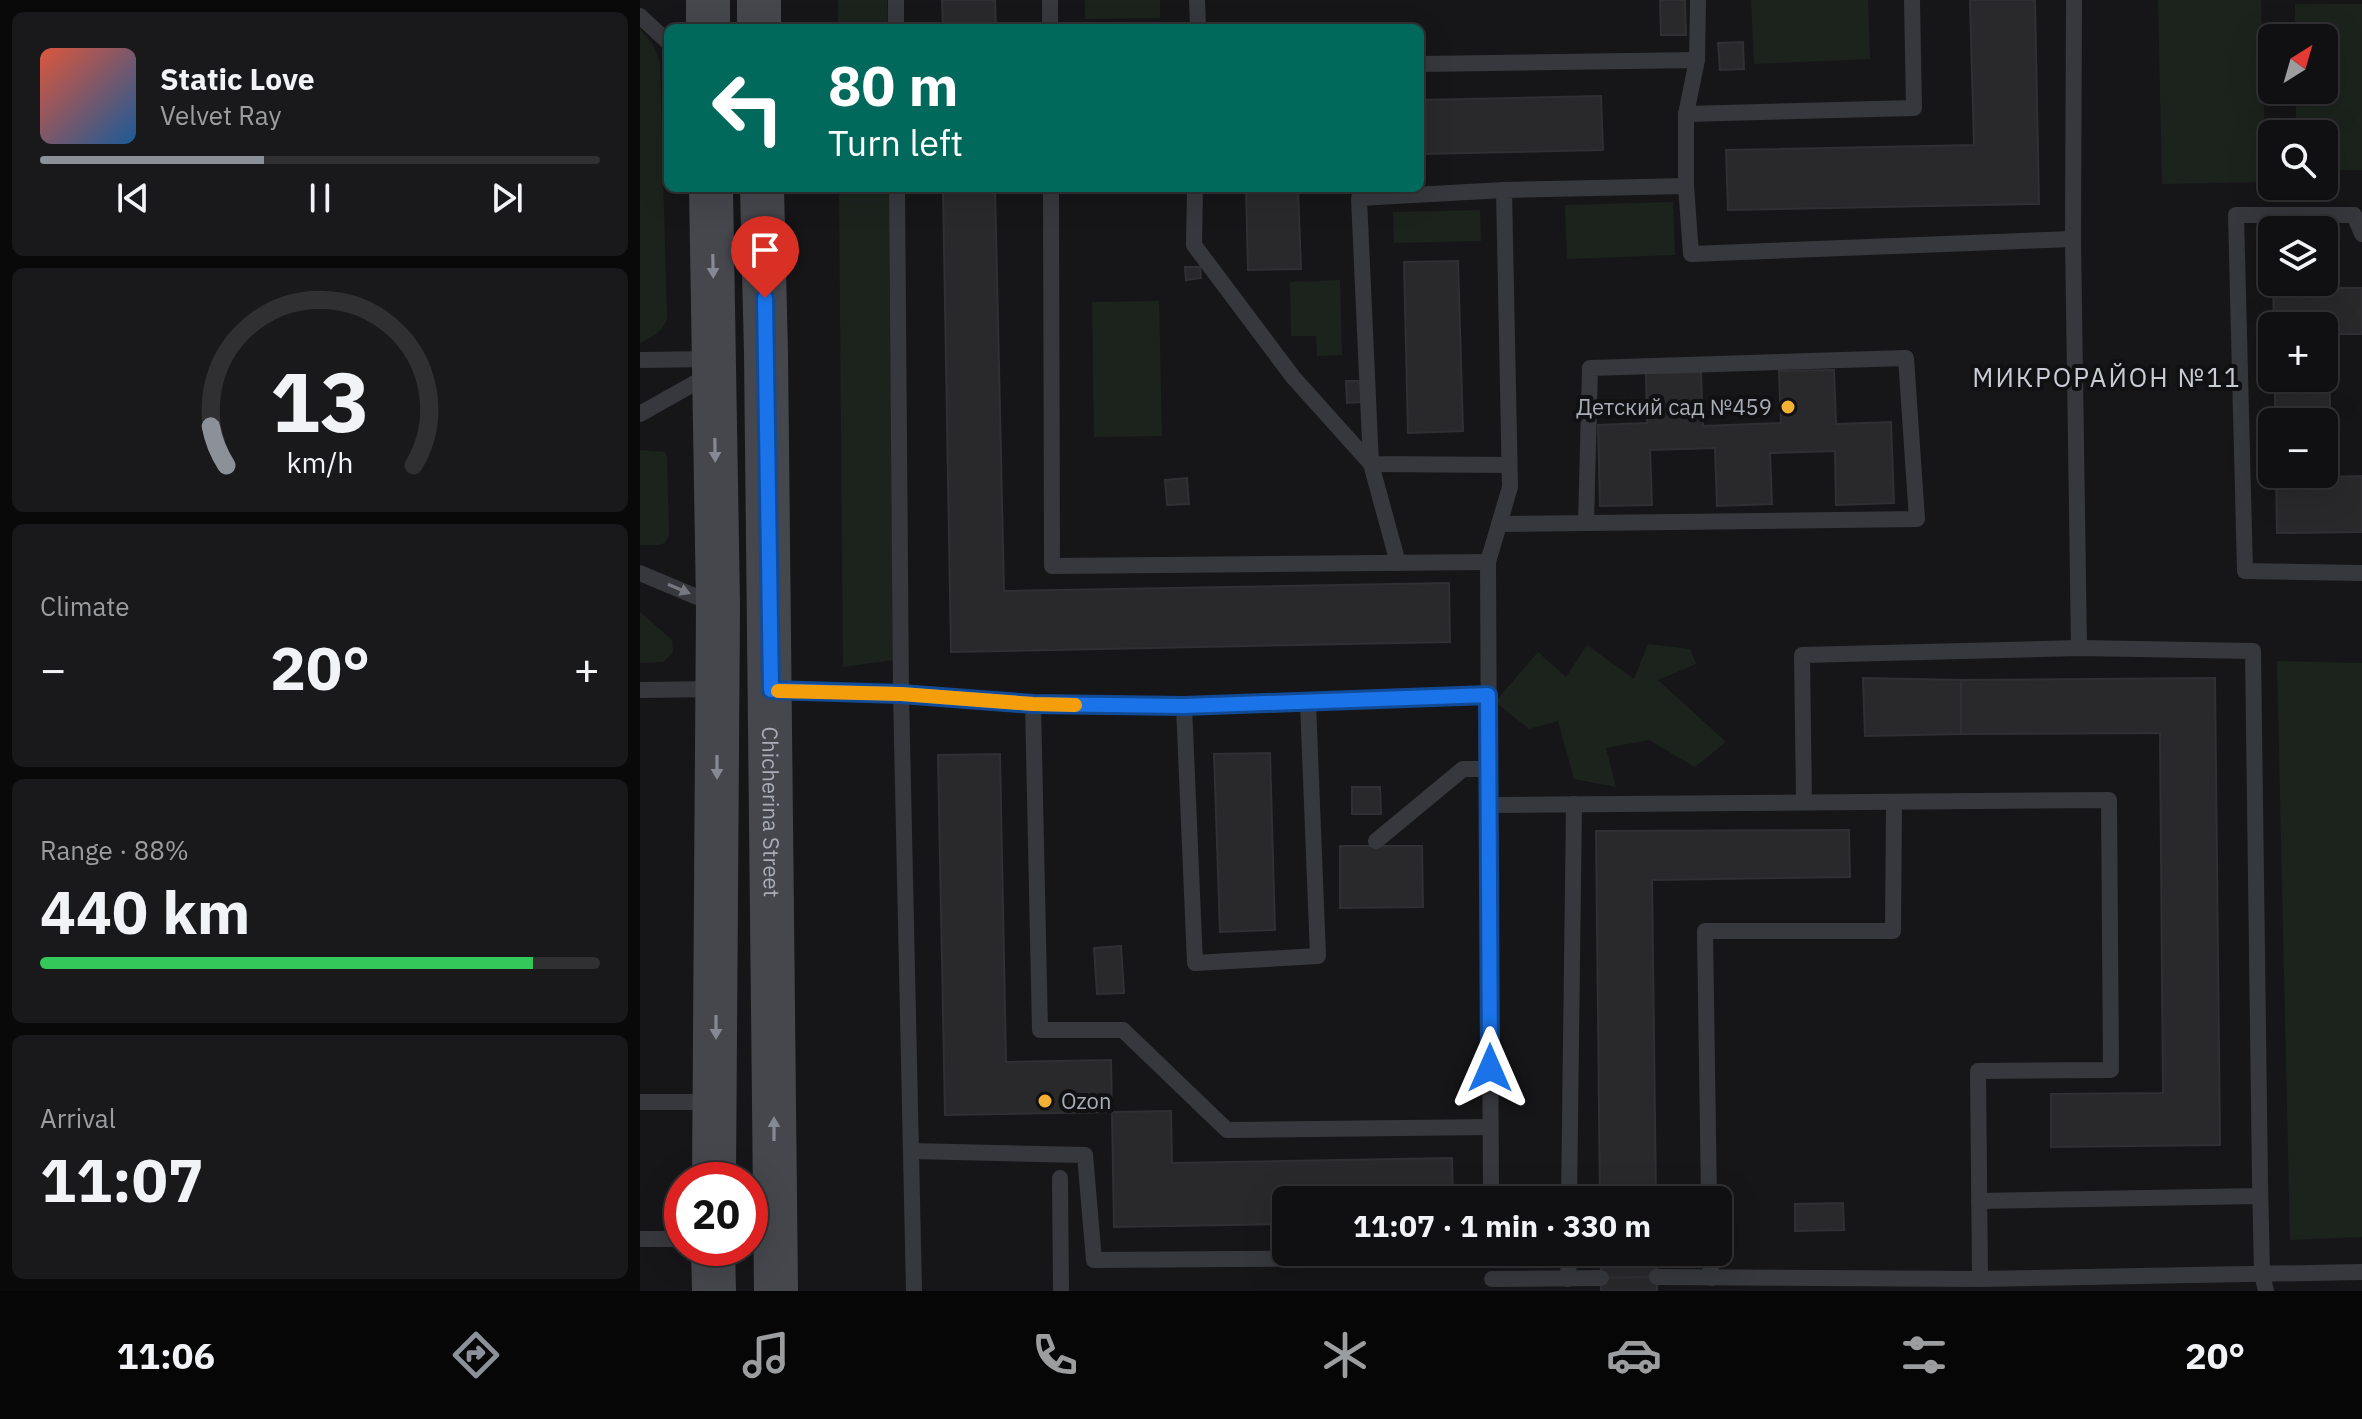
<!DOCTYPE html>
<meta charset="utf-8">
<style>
body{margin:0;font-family:"IBM Plex Sans",sans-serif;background:#19191b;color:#f1f3f6;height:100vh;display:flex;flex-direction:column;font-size:30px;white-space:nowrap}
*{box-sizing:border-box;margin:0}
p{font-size:26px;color:#9c9d9f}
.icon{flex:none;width:44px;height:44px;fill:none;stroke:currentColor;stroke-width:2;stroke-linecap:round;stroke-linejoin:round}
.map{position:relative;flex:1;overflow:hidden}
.sheet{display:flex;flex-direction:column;gap:12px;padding:12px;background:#09090a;width:640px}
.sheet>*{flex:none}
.hud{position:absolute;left:24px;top:24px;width:760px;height:168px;border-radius:12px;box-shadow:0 8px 32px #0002,0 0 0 2px #303032;background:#00695c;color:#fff;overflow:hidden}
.needle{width:52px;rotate:37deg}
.fabs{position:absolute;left:1618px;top:24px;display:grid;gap:16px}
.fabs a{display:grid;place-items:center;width:80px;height:80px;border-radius:12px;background:#101012;box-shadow:0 8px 32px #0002,0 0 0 2px #303032;font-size:40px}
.speed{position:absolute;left:24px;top:1162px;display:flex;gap:16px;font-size:40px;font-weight:700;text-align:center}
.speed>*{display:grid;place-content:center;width:104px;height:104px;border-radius:50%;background:#101012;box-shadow:0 8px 32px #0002,0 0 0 2px #303032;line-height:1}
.speed .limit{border:12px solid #d22;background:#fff;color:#111}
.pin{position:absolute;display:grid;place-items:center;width:68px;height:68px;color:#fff;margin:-82px -34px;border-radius:50% 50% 50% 0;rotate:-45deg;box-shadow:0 0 8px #0007}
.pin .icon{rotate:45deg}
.me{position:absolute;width:88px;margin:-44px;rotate:0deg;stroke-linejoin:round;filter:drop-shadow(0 0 6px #0008)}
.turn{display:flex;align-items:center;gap:28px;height:168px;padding:0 32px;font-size:36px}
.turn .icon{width:104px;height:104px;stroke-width:2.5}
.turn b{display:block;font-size:56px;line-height:68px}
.big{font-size:60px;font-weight:700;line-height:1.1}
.sheet .tile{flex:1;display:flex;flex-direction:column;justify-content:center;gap:12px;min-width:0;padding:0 28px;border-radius:12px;background:#19191b}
.sheet .dial{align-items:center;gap:0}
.dial svg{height:208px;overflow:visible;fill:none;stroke:#303032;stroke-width:7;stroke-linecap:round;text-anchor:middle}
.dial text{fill:#f1f3f6;stroke:none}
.song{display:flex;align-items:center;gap:24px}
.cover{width:96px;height:96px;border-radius:12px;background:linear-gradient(135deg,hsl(10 70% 55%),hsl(210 70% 35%))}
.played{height:8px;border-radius:4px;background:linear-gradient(90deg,#8c9099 40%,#303032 40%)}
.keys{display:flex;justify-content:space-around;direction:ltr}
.heat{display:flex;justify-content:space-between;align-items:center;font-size:44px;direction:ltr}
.charge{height:12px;border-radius:6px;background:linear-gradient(90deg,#34c759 88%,#303032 0)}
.trip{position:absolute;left:632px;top:1186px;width:460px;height:80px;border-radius:12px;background:#101012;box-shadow:0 8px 32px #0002,0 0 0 2px #303032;font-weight:700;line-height:80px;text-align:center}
.tab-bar{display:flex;height:128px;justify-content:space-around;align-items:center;background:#060607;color:#9c9d9f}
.tab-bar .icon{width:56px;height:56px}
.tab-bar .current{color:#8c9099}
.tab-bar b{font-size:36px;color:#f1f3f6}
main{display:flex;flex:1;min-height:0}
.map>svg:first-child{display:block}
.green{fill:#1c231d}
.building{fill:#29292c;stroke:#303034;stroke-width:2}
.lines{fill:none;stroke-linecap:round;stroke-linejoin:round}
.lane{stroke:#37383d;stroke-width:16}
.secondary{stroke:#45474d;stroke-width:44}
.oneway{fill:#858993}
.oneway2{fill:#757881}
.route-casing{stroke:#114b97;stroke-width:20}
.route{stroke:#1a73e8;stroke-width:14}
.slow{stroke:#f59e0b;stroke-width:14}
.poi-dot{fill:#f2b134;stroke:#111113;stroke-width:3}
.labels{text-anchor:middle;stroke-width:8;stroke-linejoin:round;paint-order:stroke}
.poi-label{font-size:22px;fill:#a8adb8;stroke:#111113;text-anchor:end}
.street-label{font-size:22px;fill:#a8adb8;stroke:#111113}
.quarter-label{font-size:26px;letter-spacing:2px;fill:#c9ccd4;stroke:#111113}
</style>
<main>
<section class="sheet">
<div class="tile">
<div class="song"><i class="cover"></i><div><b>Static Love</b><p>Velvet Ray</p></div></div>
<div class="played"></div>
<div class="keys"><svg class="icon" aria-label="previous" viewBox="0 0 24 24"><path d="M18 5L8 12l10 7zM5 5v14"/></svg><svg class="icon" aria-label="pause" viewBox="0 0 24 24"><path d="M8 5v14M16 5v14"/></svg><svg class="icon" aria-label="next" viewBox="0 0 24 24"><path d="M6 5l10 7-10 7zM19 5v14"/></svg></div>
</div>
<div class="tile dial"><svg viewBox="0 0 100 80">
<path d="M14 69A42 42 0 1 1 86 69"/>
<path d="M14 69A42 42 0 0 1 8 54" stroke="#8c9099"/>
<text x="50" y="56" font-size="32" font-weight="700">13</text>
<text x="50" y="72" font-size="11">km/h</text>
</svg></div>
<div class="tile"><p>Climate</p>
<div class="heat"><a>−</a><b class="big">20°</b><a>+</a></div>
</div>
<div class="tile"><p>Range · 88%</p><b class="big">440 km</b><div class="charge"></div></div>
<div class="tile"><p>Arrival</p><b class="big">11:07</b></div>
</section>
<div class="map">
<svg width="1722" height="1291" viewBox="0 0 1722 1291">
<rect width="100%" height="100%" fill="#161618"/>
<g class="green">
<polygon points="198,0 247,0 248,28 198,28"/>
<polygon points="445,0 520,0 520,18 445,19"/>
<polygon points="1111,0 1228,0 1230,59 1114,64"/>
<polygon points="1518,0 1621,0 1626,182 1522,184"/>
<polygon points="1655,4 1722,4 1722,170 1684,170 1684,134 1656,134 1656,90 1684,90 1684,38 1655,38"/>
<path d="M0,29L14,46L20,62L27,319C22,332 12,337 0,343Z"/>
<polygon points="199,188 249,188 253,660 203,667"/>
<polygon points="1033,202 1035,255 927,259 925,205"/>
<polygon points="840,210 841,241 754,243 753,212"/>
<polygon points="700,280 702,355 677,356 676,336 651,336 650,282"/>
<polygon points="519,301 522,436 454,437 452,302"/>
<polygon points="0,450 25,452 27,457 29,535 25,543 18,545 0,545"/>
<polygon points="0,612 32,640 33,652 23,662 0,663"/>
<polygon points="1008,644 1050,649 1056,664 1018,680 1086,742 1055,767 1009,740 966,748 976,787 934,779 918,721 889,729 855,702 898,652 926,677 947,645 994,679"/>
<polygon points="1637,661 1722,663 1722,1237 1650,1240"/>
</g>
<g class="building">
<polygon points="302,0 355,0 356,28 303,28"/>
<polygon points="1020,0 1045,0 1046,35 1021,35"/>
<polygon points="1330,0 1395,0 1399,204 1088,210 1086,150 1334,145"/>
<polygon points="1103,42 1104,69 1080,70 1078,43"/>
<polygon points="961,96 963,150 780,154 780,100"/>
<polygon points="303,188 355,188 364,591 809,583 810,642 311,652"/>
<polygon points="606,188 658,188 661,269 608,270"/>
<polygon points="1633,225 1688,225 1689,288 1722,288 1722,334 1689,334 1691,477 1722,476 1722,532 1637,533 1636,474 1684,474 1684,422 1635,422 1635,378 1684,378 1684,326 1634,326 1633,282 1684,282 1684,230 1633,230"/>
<polygon points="818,261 823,431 768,433 764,262"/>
<polygon points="545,267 560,267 561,278 546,280"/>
<polygon points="1194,370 1196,424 1251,422 1254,503 1196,505 1195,451 1130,453 1132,504 1077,506 1075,448 1010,450 1012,505 960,506 958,425 1007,423 1006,373 1061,372 1063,426 1141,423 1139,371"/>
<polygon points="706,381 720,381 721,402 707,403"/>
<polygon points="547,478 549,504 527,505 525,480"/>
<polygon points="1223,678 1321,680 1321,734 1225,736"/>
<polygon points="1575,678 1580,1145 1411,1147 1411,1094 1523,1093 1520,733 1321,734 1321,680"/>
<polygon points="630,753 635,930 580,932 574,754"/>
<polygon points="360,754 366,1062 471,1060 472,1112 305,1115 298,755"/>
<polygon points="712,787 740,787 741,814 712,814"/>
<polygon points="1209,830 1210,877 1012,880 1016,1200 960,1200 956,831"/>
<polygon points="700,846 782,846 783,907 700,908"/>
<polygon points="481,946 484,993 457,994 454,948"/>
<polygon points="531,1111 532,1163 812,1158 813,1200 646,1200 646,1224 474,1227 472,1112"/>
<polygon points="1203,1203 1204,1230 1155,1231 1155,1204"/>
<polygon points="961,1252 1017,1252 1017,1277 961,1278"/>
<polygon points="1017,1277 1017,1291 961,1291 961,1278"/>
</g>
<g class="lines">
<g class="lane">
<polyline points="256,0 256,28"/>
<polyline points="410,0 410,28"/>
<polyline points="557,0 558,28"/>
<polyline points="1058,0 1057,60 1046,114 1046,186 1051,254 1433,239"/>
<polyline points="1434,0 1433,239 1439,648"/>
<polyline points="0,16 28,42"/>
<polyline points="780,64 1057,60"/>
<polyline points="1046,114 1274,108 1272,0"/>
<polyline points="257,188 261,694 274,1291"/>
<polyline points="411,188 412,566 848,562"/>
<polyline points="555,188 554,245 653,377 731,464 869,465"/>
<polyline points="1722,234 1714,215 1596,215 1605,571 1722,573"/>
<polyline points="0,360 73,359"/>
<polyline points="0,414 69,375"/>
<polyline points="859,524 1277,519 1266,358 950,368 946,523"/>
<polyline points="758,563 731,464 719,198 864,190"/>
<polyline points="0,573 76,605"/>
<polyline points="0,690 75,689"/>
<polyline points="132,691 261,694 393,704 544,706 848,695"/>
<polyline points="393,704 400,1030 483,1030 587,1130 850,1127"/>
<polyline points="544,706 555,963 678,956 668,703"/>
<polyline points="1164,802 1162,655 1439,648 1613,651 1620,1181 1622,1274 1626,1291"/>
<polyline points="850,805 1469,800 1471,1070 1338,1071 1340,1279"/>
<polyline points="736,841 823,769 850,769"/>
<polyline points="0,1102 74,1102"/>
<polyline points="271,1151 445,1155 454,1260 852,1257"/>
<polyline points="420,1178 421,1291"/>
<polyline points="851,1200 848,562 870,487 864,190 1046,186"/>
<polyline points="929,1200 934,804"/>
<polyline points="1069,1200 1065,931 1253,931 1254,802"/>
<polyline points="1339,1201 1620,1196"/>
<polyline points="0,1239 42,1239"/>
<polyline points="1070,1252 1071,1278"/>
<polyline points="1017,1277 1340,1279 1722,1272"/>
<polyline points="852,1279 961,1278"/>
<polyline points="928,1279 929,1252"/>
</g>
<g class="secondary">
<polyline points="68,0 68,28"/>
<polyline points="119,0 119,28"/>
<polyline points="71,188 78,605 74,1180"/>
<path id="s1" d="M122,188L126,353L136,1291"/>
<polyline points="73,1248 74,1291"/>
</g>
</g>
<defs><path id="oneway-solid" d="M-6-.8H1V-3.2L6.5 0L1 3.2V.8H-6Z" transform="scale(2)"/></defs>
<g class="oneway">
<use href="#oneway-solid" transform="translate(73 266) rotate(89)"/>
<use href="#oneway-solid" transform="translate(75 450) rotate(89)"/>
<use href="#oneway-solid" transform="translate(77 767) rotate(90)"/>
<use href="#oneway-solid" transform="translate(76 1027) rotate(90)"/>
<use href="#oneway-solid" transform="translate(134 1129) rotate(-90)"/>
</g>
<use class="oneway2" href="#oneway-solid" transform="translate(39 589) rotate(23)"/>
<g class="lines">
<g class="route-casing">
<polyline id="route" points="125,298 131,690 261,694 393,704 544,706 848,695 850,1068"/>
</g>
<use href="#route" class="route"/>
<polyline class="slow" points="138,691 261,694 393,704 435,705"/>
</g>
<g class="poi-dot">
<circle cx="1148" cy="407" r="8"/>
<circle cx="405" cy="1101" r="8"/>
</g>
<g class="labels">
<g class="poi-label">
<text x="1132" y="415">Детский сад №459</text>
<text x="421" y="1109" text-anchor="start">Ozon</text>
</g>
<g class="street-label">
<text dy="8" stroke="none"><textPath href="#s1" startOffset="624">Chicherina Street</textPath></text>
</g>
<g class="quarter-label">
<text x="1467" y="387">МИКРОРАЙОН №11</text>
</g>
</g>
</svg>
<div class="fabs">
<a><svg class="needle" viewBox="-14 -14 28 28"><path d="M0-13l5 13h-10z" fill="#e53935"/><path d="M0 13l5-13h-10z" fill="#9c9d9f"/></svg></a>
<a><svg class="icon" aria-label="search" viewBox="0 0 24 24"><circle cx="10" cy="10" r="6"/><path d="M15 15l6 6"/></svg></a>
<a><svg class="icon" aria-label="layers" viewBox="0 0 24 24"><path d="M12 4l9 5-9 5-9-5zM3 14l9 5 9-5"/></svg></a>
<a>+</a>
<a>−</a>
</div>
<div class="speed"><div class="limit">20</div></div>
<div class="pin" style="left:125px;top:298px;background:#d93025"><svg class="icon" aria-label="arrive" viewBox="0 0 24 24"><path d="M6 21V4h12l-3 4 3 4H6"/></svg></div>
<svg class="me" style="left:850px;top:1068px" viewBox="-20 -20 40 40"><path d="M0-17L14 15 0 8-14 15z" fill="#1a73e8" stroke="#fff" stroke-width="4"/></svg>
<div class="trip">11:07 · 1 min · 330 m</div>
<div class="hud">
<div class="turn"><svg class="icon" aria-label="left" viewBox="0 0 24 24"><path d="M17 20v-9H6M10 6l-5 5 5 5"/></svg><div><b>80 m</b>Turn left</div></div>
</div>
</div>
</main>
<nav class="tab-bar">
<b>11:06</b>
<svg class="icon current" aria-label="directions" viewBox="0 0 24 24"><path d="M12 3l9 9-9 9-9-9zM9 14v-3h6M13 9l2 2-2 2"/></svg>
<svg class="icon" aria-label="music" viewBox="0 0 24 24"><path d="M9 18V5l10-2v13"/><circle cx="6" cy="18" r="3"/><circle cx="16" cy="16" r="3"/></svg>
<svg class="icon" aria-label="phone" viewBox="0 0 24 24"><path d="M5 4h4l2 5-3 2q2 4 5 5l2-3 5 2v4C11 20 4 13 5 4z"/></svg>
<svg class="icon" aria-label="climate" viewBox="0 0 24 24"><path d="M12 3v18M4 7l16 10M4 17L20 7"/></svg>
<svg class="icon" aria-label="car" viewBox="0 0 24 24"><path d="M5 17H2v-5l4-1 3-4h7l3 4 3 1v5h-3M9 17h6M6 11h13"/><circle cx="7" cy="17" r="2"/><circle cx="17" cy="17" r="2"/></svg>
<svg class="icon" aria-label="filters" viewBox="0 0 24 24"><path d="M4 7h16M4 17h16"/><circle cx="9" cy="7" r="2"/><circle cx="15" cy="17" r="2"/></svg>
<b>20°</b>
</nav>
